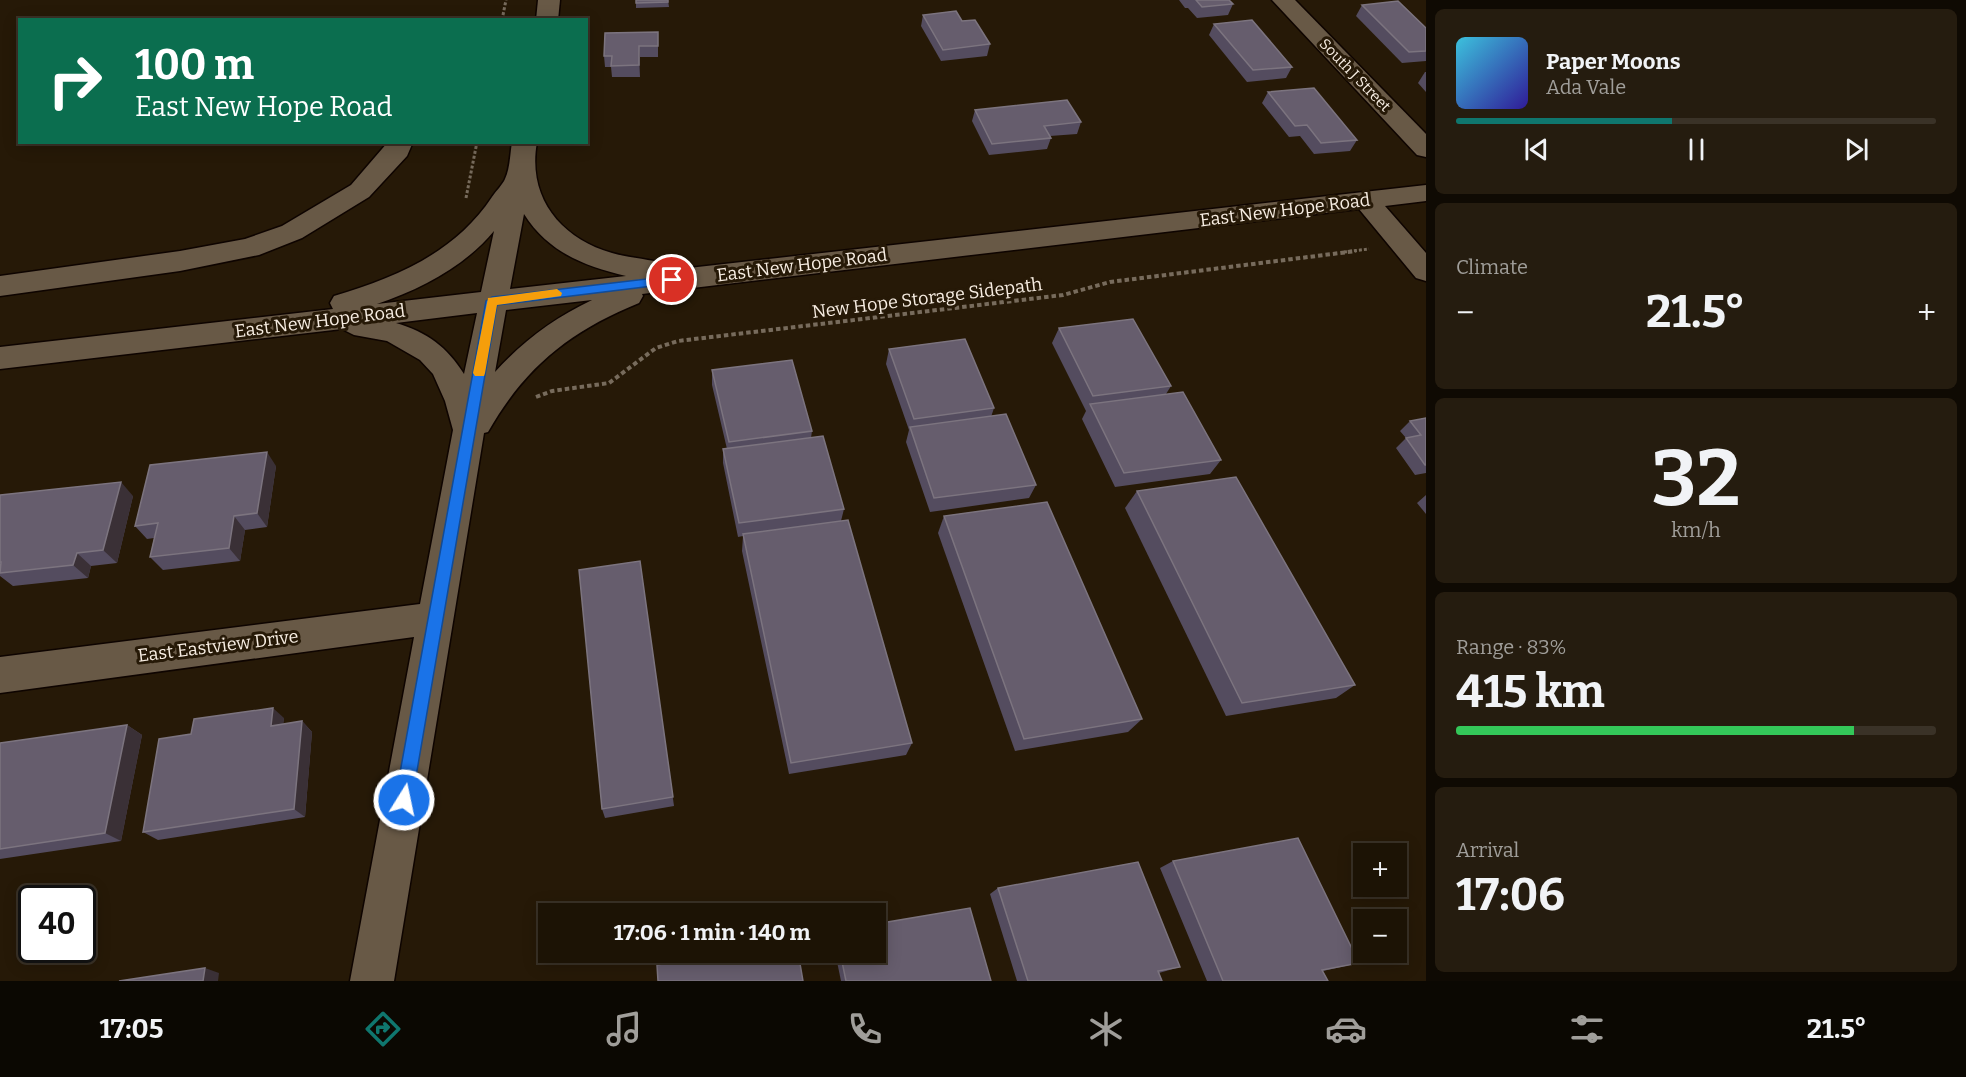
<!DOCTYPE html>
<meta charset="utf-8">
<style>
body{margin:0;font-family:Bitter,serif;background:#251c0f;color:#f1f3f6;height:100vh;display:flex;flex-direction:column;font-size:22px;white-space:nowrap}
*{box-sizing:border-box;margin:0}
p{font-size:20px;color:#a09e9a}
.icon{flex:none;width:33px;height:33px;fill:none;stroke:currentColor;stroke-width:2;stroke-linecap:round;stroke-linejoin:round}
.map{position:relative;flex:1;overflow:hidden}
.drawer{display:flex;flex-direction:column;gap:9px;padding:9px;background:#0f0a03;width:540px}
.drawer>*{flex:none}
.banner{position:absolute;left:18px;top:18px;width:570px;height:126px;border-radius:0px;box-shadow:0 3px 15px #0003,0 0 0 2px #3a3227;background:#0b6e4f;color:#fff;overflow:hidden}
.controls{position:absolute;left:1353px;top:843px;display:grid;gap:12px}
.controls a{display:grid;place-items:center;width:54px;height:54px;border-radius:0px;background:#1c1305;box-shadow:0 3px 15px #0003,0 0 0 2px #3a3227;font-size:30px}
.speed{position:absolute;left:18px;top:885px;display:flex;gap:12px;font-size:30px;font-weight:700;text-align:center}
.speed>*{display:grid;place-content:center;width:78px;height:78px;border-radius:50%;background:#1c1305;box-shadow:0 3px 15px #0003,0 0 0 2px #3a3227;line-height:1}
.speed .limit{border:3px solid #111;border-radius:9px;background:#fff;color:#111}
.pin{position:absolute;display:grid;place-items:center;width:51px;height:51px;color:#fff;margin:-26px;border:3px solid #fff;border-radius:50%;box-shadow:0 2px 6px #0007}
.me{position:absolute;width:66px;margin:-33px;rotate:10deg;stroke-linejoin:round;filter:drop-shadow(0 0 4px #0008)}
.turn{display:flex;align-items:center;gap:21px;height:126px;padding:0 18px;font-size:27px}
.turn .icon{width:78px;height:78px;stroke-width:2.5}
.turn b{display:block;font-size:42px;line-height:51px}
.big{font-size:45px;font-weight:700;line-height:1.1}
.drawer .card{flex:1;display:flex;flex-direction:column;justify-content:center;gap:9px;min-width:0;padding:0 21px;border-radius:9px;background:#251c0f}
.drawer .dial{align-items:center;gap:0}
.dial b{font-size:78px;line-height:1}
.song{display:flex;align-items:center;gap:18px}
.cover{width:72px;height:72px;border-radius:9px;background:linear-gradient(135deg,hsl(190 70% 55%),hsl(250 70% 35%))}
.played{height:6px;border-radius:3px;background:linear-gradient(90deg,#0f766e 45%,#3a3227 45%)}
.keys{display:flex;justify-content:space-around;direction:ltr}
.heat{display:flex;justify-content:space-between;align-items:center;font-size:33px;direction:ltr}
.charge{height:9px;border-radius:4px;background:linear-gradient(90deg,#34c759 83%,#3a3227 0)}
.trip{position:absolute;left:538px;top:903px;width:348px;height:60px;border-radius:0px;background:#1c1305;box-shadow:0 3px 15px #0003,0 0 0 2px #3a3227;font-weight:700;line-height:60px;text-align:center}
.tabs{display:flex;height:96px;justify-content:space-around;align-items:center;background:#0b0802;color:#a09e9a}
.tabs .icon{width:42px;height:42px}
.tabs .selected{color:#0f766e}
.tabs b{font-size:27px;color:#f1f3f6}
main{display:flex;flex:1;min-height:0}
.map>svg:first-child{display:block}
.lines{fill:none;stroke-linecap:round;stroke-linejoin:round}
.minor-casing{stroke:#0e0400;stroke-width:3}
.path-far1{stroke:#776b5c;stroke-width:3;stroke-dasharray:3 2;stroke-linecap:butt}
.path{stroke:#776b5c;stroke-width:4;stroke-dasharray:4.5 3;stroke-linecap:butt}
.minor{fill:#685946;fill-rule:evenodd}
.wall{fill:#544c5f}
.shaded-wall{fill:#3a3036}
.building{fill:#665d6d;stroke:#7c747f;stroke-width:1.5}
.route{fill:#1a73e8;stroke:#114b97;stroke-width:1.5}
.slow{fill:#f59e0b}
.labels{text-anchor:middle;stroke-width:6;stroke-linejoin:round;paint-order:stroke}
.far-street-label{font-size:15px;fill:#f7ede2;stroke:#261907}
.street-label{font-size:18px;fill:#f7ede2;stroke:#261907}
</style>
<main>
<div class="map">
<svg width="1426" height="981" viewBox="0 0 1426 981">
<rect width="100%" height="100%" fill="#261907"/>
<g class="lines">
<g class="minor-casing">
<g id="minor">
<polygon points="538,0 560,0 558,20 536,20"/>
<polygon points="1272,0 1295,0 1426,134 1426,157 1417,155"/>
<polygon points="388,142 413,142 407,156 369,197 302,238 259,255 180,271 0,296 0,276 180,251 245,239 282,226 351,185"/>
<path d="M512,142H537C527,197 560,238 612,253C630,258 649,259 667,264L671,270L1426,185V201L1385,206L1426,253V281L1416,278L1359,209L642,294L643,296L639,303C570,331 525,367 488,432L484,433L394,981H350L414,637L0,693V657L420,604L453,430L445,401L433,374L420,360L387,341L354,335L342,329L0,369V347L333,309L330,303L334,296C395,278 455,253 492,197C496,191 503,184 505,179C510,169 510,154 512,142ZM524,214C548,252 584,266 626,276L510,289ZM494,231L481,292L377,304C421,289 464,267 494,231ZM592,300C554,318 523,341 495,372L506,310ZM477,313L464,374C447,347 427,332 396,323Z"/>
</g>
</g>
<g class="path-far1">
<polyline points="502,20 506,0"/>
<polyline points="466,198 477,142"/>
<polyline points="1344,252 1369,249"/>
</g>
<polyline class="path" points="536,397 552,391 609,383 656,348 678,341 1063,295 1110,282 1356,251"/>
<use href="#minor" class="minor"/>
</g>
<g class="wall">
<polygon points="636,0 668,0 669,7 636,8"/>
<polygon points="1179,0 1229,0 1233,4 1228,15 1197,18 1188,8 1185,8"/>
<polygon points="1362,5 1426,28 1426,61 1402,63 1356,16"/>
<polygon points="923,15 962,21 990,44 987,56 941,61 921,26"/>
<polygon points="1214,24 1292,67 1286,78 1247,82 1209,35"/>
<polygon points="605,33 658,43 658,57 640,57 640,77 612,77 611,67 605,67 604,56"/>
<polygon points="1425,72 1426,72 1426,92 1418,83"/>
<polygon points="1268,92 1357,140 1350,151 1314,154 1300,136 1289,137 1262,103"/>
<polygon points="975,110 1081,122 1077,134 1050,136 1051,138 1047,149 989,155 972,121"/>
<polygon points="1059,328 1171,386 1166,394 1221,460 1210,474 1115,487 1082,419 1086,411 1052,343"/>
<polygon points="889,349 994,408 991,417 1036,485 1029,498 930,512 906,442 909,430 886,364"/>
<polygon points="712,370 812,431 811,438 844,509 841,521 912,743 906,755 789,774 742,551 743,536 738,537 723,463 723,449 727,449 712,385"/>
<polygon points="1426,418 1426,473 1415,475 1396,448 1406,438 1400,431 1410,421"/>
<polygon points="276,466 267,527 245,530 240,561 163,570 150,557 154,538 147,539 135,526"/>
<polygon points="1137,491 1355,685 1336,698 1226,716 1125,508"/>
<polygon points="0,495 133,496 117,563 91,566 88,578 13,586 0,576"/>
<polygon points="1426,495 1426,514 1417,503"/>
<polygon points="944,516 1142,719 1128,732 1015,751 938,533"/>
<polygon points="640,561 674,806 605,818 602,809"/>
<polygon points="284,718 283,724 302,721 312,732 305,817 158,840 143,832"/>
<polygon points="127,725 142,735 121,841 0,859 0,743"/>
<polygon points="1173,861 1359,963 1323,971 1328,981 1207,981 1160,868"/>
<polygon points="998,888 1180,967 1159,973 1162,981 1017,981 990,894"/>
<polygon points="835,952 876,952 991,981 841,981"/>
</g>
<g class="shaded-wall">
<polygon points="639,46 640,57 640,77 639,65"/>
<polygon points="267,452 276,466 267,527 257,513"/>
<polygon points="121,482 133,496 117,563 103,550"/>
<polygon points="234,516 245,530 240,561 229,548"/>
<polygon points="77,553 91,566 88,578 73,565"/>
<polygon points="273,708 284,718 282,736 271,726"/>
<polygon points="302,721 312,732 305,817 294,809"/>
<polygon points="127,725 142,735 121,841 105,833"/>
<polygon points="205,968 219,973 218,981 203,981"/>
</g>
<g class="building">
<polygon points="636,0 668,0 668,2 636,3"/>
<polygon points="1196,0 1229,0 1233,4 1202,7"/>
<polygon points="1398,1 1426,28 1426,51 1409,52 1362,5"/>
<polygon points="956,11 962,21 975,20 990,44 943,50 923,15"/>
<polygon points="1252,20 1292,67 1253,70 1214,24"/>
<polygon points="658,32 658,46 639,46 639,65 611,66 612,56 604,56 605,33"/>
<polygon points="1314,88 1357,140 1321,143 1307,125 1295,126 1268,92"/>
<polygon points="1067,100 1081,122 1044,126 1051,138 992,144 975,110"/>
<polygon points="1133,319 1171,386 1093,396 1059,328"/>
<polygon points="965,339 994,408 914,419 889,349"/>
<polygon points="792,360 812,431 729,442 712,370"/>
<polygon points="1183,392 1221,460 1124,473 1090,404"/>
<polygon points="1006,414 1036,485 934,498 910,427"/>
<polygon points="1426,418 1426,465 1425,465 1406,438 1421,435 1410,421"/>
<polygon points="823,436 844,509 739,523 723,449"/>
<polygon points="267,452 257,513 234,516 229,548 150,557 158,523 135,526 150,465"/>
<polygon points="1236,477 1355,685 1242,703 1137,491"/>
<polygon points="121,482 103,550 77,553 73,565 0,573 1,562 0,562 0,495"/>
<polygon points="1047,502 1142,719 1024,739 944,516"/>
<polygon points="848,520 912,743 791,763 743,534"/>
<polygon points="640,561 673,797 602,809 579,570"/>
<polygon points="273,708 271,726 302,721 294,809 143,832 159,739 191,734 194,719"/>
<polygon points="127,725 105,833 0,849 0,743"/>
<polygon points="1298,838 1359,963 1322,970 1328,981 1223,981 1173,861"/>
<polygon points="1138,862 1180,967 1158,971 1162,981 1028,981 998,888"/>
<polygon points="970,908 991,981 846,981 840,952 876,952 876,924"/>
<polygon points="729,952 798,952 803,981 658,981 657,965"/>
<polygon points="205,968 203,981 119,981"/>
</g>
<polygon class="route" points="672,276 678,280 677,283 497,305 412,800 410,806 404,808 398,806 395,800 486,301 492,297"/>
<polygon class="slow" points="557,289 562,293 561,296 497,305 485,373 484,376 475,376 473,373 488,298"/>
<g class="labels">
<g class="far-street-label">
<text transform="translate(1355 75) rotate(46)" y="5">South J Street</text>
</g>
<g class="street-label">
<text transform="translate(1285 210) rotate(-7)" y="6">East New Hope Road</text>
<text transform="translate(802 265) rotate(-7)" y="6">East New Hope Road</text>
<text transform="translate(927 298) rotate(-7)" y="6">New Hope Storage Sidepath</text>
<text transform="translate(320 321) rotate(-7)" y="6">East New Hope Road</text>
<text transform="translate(218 646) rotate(-7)" y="6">East Eastview Drive</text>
</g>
</g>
</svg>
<div class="controls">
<a>+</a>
<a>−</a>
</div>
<div class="speed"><div class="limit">40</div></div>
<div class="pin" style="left:672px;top:280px;background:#d93025"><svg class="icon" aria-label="arrive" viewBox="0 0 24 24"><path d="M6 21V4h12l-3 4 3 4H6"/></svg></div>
<svg class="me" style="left:404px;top:800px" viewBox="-20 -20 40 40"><circle r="17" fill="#1a73e8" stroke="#fff" stroke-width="3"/><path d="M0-11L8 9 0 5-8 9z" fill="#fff"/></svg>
<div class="trip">17:06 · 1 min · 140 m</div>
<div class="banner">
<div class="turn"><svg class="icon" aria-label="right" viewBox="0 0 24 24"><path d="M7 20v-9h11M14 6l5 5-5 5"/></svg><div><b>100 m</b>East New Hope Road</div></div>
</div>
</div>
<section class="drawer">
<div class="card">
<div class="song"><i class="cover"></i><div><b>Paper Moons</b><p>Ada Vale</p></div></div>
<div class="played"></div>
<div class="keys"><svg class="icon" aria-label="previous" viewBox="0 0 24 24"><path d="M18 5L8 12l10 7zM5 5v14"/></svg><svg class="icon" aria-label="pause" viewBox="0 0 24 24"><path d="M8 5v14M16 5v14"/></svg><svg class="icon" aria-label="next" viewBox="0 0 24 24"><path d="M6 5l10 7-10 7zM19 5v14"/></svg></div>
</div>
<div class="card"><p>Climate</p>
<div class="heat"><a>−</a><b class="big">21.5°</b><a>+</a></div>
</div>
<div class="card dial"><b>32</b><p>km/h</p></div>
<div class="card"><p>Range · 83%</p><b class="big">415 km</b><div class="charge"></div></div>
<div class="card"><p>Arrival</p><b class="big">17:06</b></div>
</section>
</main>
<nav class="tabs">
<b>17:05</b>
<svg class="icon selected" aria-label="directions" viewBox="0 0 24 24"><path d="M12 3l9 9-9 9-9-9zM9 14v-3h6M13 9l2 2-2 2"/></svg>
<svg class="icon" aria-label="music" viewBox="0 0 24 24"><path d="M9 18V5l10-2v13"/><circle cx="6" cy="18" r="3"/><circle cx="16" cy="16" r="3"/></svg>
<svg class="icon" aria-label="phone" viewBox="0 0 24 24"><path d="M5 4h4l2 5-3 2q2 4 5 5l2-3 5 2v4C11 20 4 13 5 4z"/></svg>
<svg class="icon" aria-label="climate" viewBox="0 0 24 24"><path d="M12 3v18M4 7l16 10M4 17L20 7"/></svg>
<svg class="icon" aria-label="car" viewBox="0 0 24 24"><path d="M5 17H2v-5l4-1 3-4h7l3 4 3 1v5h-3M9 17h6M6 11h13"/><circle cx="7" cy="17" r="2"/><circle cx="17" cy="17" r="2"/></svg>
<svg class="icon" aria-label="filters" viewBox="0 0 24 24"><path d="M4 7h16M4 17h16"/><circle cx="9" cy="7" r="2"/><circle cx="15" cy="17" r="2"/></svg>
<b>21.5°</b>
</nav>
